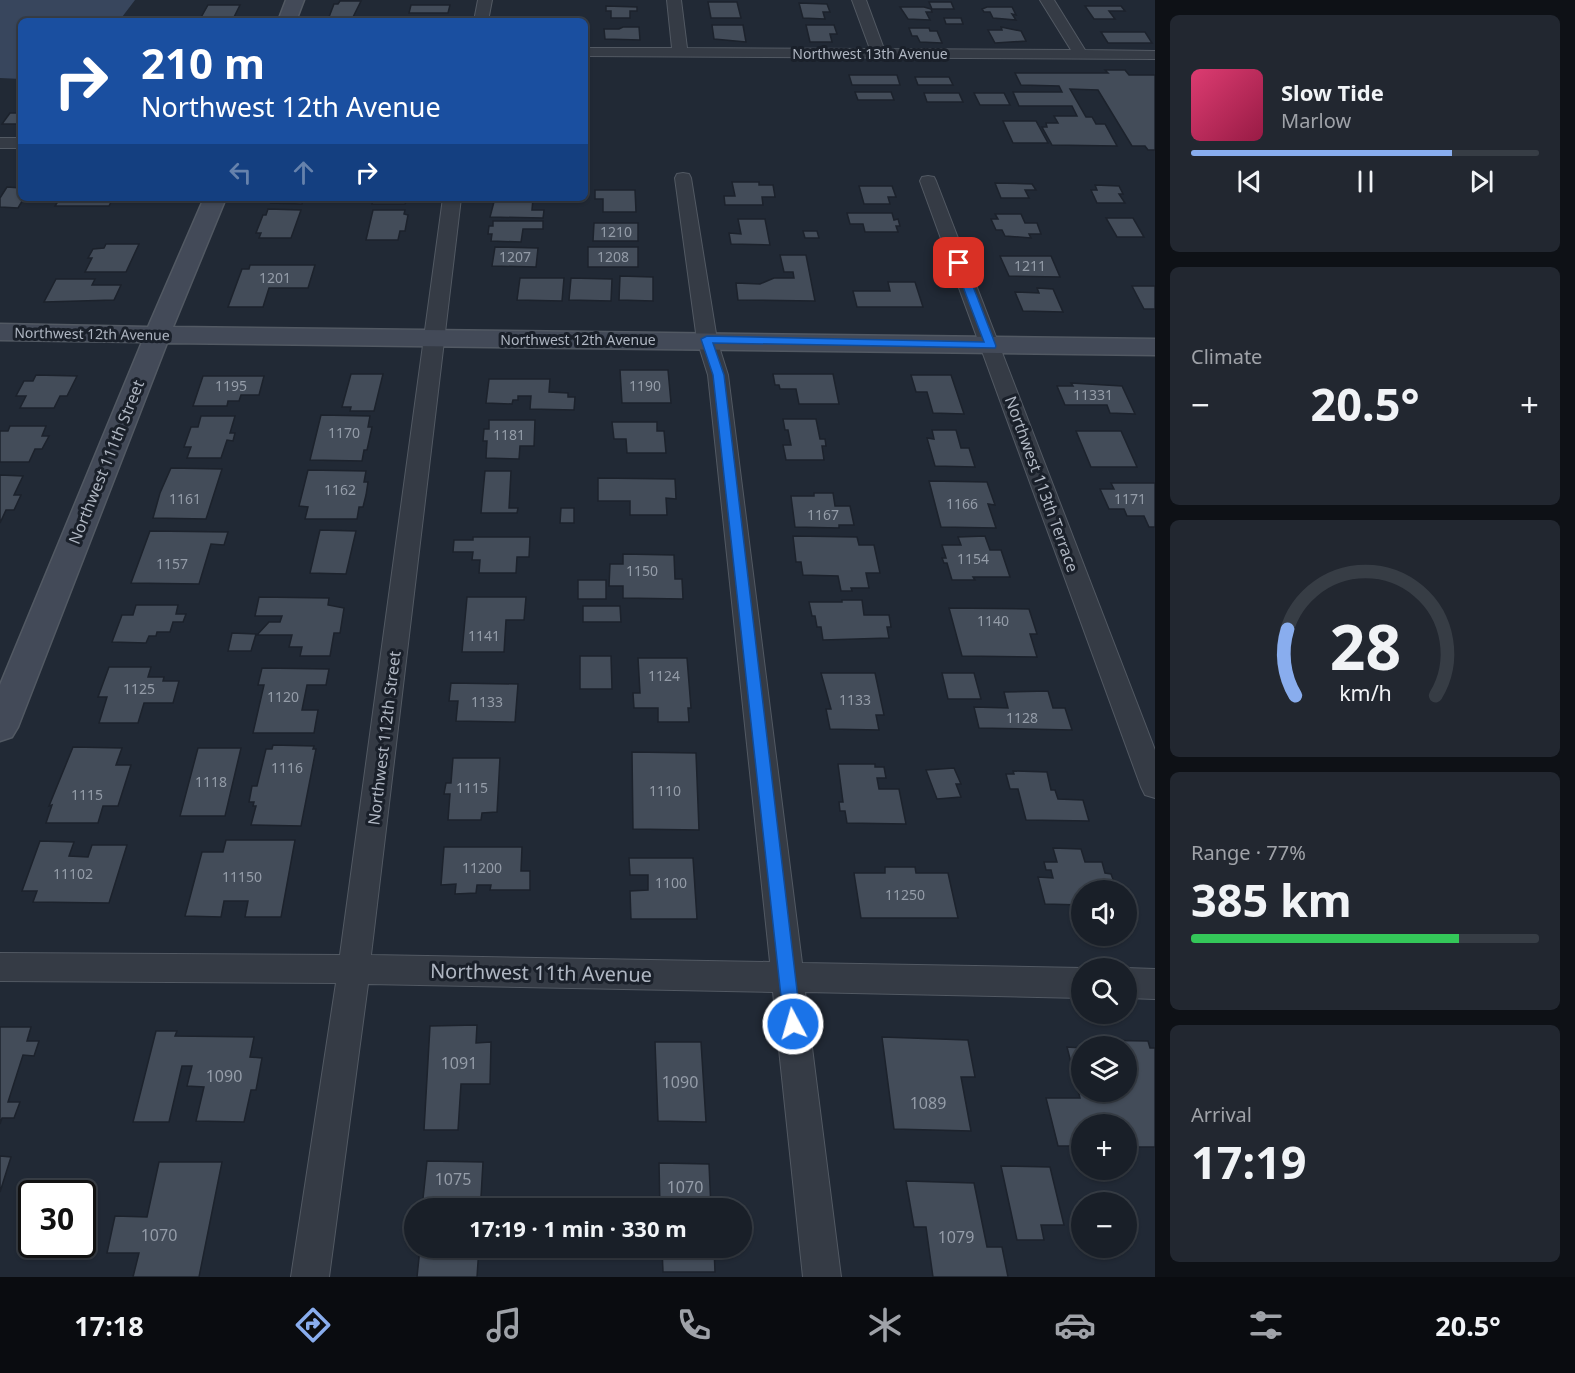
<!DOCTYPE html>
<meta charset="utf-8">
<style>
body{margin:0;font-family:"Noto Sans",sans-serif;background:#222730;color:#f1f3f6;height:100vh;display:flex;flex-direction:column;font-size:22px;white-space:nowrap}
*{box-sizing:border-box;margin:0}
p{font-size:20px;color:#9fa2a8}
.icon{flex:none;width:33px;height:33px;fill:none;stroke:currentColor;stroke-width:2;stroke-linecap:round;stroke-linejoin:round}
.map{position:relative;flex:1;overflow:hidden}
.sheet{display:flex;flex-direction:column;gap:15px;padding:15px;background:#0e1116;width:420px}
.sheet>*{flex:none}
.banner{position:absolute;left:18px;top:18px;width:570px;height:183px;border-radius:9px;box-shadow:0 2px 4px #0004,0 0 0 2px #373d45;background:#1a4fa0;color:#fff;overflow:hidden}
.tools{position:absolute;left:1071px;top:880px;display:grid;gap:12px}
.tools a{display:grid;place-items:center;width:66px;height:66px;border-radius:50%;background:#191f28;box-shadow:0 2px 4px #0004,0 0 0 2px #373d45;font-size:30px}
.speed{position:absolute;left:18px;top:1180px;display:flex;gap:12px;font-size:30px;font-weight:700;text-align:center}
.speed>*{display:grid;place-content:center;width:78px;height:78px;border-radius:50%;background:#191f28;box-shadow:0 2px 4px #0004,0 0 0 2px #373d45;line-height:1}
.speed .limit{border:3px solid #111;border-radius:9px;background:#fff;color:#111}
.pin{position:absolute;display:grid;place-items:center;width:51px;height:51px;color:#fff;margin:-26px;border-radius:12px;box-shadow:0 3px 9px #0006}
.me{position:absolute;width:66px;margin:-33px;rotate:354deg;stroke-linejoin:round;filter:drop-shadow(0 0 4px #0008)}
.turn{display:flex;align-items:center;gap:21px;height:126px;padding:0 24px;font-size:27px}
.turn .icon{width:78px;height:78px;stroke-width:2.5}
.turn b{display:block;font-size:42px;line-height:51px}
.lanes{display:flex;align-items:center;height:57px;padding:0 24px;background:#0003;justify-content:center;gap:30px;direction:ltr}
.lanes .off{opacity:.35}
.big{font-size:45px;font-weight:700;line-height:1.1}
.sheet .tile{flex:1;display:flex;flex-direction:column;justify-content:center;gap:9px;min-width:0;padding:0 21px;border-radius:9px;background:#222730}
.sheet .dial{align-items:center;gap:0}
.dial svg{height:156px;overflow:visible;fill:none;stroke:#373d45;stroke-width:7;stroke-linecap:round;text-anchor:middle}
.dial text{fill:#f1f3f6;stroke:none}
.song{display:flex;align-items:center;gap:18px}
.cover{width:72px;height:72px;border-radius:9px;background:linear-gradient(135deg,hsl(340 70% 55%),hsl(340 70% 35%))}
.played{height:6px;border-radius:3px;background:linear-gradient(90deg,#89adee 75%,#373d45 75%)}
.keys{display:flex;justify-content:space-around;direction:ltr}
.heat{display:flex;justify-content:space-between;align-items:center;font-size:33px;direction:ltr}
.charge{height:9px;border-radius:4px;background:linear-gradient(90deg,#34c759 77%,#373d45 0)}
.trip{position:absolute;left:404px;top:1198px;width:348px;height:60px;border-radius:30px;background:#191f28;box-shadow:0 2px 4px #0004,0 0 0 2px #373d45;font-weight:700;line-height:60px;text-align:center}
.tab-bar{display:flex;height:96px;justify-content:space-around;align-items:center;background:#0a0c10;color:#9fa2a8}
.tab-bar .icon{width:42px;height:42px}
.tab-bar .selected{color:#89adee}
.tab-bar b{font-size:27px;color:#f1f3f6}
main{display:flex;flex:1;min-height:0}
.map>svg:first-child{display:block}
.water{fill:#38465d}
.building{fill:#434c59;stroke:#1c222c;stroke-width:1.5}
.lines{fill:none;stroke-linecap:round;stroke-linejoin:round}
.street-casing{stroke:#525963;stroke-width:2}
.secondary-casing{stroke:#525963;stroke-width:3}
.street{fill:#353b45;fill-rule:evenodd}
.secondary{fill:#434a58;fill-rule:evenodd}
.route{fill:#1a73e8;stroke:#114b97;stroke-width:1.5}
.labels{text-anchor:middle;stroke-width:6;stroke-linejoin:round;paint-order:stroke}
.far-street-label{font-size:14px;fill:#afb6c2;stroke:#1a202a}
.number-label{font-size:14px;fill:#949ca8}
.street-label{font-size:16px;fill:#afb6c2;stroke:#1a202a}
.near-number-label{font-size:16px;fill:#949ca8}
.near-street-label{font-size:20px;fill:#afb6c2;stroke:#1a202a}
</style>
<main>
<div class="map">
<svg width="1155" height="1277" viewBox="0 0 1155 1277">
<rect width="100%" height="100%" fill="#212935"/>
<polygon class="water" points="0,0 135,0 119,21 21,21 21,79 0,78"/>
<g class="building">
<polygon points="340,1 361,1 353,17 329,17 334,4 338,4"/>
<polygon points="708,2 737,2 741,18 711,18"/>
<polygon points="929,2 951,2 954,9 932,9"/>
<polygon points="799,3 827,4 830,12 823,12 825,19 803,18"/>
<polygon points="208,5 240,5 232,21 199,21"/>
<polygon points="411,5 450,5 448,13 409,13"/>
<polygon points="606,6 637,7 637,11 630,11 630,18 611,18 611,11 606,11"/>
<polygon points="1085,6 1121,6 1125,11 1109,11 1115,19 1094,19"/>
<polygon points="900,7 924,7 931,9 932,12 926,12 930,20 908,19"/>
<polygon points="987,7 1012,7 1016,15 1012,14 1016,20 993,18 990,12 984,12 982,9"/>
<polygon points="944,18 961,18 963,24 946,24"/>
<polygon points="712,25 743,25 746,42 714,39"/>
<polygon points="806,25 834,25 837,34 830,34 832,42 810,42"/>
<polygon points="623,27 639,27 640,40 605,39 604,29 619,29"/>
<polygon points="1001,27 1021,31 1026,41 995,43 988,30 1002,30"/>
<polygon points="909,28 929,28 930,31 937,31 942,43 920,42 917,36 912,36"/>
<polygon points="1101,32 1145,32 1152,43 1108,43"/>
<polygon points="1105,70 1125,70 1129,75 1155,75 1155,150 1148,150 1145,146 1132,146 1098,90 1070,89 1086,117 1092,117 1096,124 1105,124 1117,146 1052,145 1042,127 1047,127 1046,123 1058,123 1054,116 1077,116 1072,106 1019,106 1013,92 1062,92 1059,86 1021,85 1015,73 1108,73"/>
<polygon points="849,75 897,75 900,85 852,85"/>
<polygon points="915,77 949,77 953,85 918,85"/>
<polygon points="855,92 891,92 894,100 858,100"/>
<polygon points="924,93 959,93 963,102 927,102"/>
<polygon points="974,93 1004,93 1010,105 980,105"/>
<polygon points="10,113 21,113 19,124 2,124"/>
<polygon points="1003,121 1036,121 1048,143 1013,143"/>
<polygon points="732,182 759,182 759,185 773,185 775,197 762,197 763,205 725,205 724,196 735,196"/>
<polygon points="995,183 1032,184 1036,190 1025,190 1029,198 1001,198"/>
<polygon points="1095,185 1119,186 1123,194 1119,194 1125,203 1097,203 1091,190 1097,190"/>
<polygon points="859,186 892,186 896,197 888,197 890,204 864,204"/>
<polygon points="7,187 21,188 21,198 24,198 18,208 0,207 0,198"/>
<polygon points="595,190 635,190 636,212 603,212 603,199 595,199"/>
<polygon points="60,198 113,198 109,206 55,206"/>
<polygon points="274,198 304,198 302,204 271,203"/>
<polygon points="374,198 411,198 407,199 405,204 372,204"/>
<polygon points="495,198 533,198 532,210 544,210 543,218 490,217"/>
<polygon points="268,209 301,210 291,238 259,238 261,233 256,233 263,215 266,215"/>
<polygon points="373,210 405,210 404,214 408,215 405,231 400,231 398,240 366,240"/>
<polygon points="847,213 892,213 894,220 898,219 900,226 896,226 898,232 865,232 863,224 850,224"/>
<polygon points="995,214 1021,214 1025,223 1037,223 1041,234 1029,234 1031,238 1005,236 1002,230 996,230 991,219 998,219"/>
<polygon points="1106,218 1133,218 1144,237 1117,237"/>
<polygon points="738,219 765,219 770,245 731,244 729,233 741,234"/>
<polygon points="493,221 543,221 543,229 523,229 521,242 491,241 492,234 488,234 489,226 493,226"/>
<polygon points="594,223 638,223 638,241 593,241"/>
<polygon points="803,231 817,231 819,238 805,238"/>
<polygon points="106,244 139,244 126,272 85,272 92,258 88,258 93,249 104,248"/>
<polygon points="495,247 538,248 536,267 492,266"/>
<rect x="588" y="247" width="50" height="20"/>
<polygon points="780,255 806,255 815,301 738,300 736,283 760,284 774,278 794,278 793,272 784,272"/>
<polygon points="1000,256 1051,256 1060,277 1009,276"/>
<polygon points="250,265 315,265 308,288 269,288 263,307 228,307 242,269 249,269"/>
<polygon points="620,276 653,277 653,301 619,300"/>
<polygon points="520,278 564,278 562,301 517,300"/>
<polygon points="571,278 612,279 611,301 569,300"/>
<polygon points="56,279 95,279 92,285 121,285 114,300 44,302"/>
<polygon points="888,282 915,282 923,307 857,307 853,291 890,291"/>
<polygon points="1132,286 1155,286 1155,309 1144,309"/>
<polygon points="1037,288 1053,289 1063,312 1023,311 1015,292 1039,293"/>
<polygon points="620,370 668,370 671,403 622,403"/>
<polygon points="351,374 383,374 374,411 350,411 351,407 342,407"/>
<polygon points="773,374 833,374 839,404 799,404 796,389 780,389 779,385 775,385"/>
<polygon points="36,375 77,376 67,396 60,396 54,408 20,408 26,396 16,396 24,381 33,381"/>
<polygon points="911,375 951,375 964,414 933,413 927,392 916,392"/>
<polygon points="203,376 264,376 259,395 241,395 239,401 228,401 227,406 193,406"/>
<polygon points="489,379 550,379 549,392 568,393 568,397 575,397 574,410 530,409 531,396 518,396 518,400 513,400 512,404 486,403"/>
<polygon points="1071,383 1122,386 1135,414 1110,413 1107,405 1065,405 1057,386 1073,386"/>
<polygon points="321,415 370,416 368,427 372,427 367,450 364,450 362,461 310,460"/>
<polygon points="201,416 235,416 230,433 235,433 233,441 227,440 221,458 187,458 191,447 184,447 191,427 198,427"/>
<polygon points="783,419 816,419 820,439 825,439 826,446 822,446 824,460 786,460 783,445 791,445 788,430 785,430"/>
<polygon points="489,420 535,420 534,446 520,446 519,459 486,458 487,441 483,441 484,429 489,429"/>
<polygon points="612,422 657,422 657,431 664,431 666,453 627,453 626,439 614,439"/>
<polygon points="10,426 46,426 42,436 49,436 42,449 35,449 29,462 0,462 0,431 8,431"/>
<polygon points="932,430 956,430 961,448 969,448 975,467 935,466 927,438 934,439"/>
<polygon points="1076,431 1121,431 1137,467 1091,467"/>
<polygon points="171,468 222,469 206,519 153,518 160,493"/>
<polygon points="308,470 366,471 364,482 368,482 366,495 363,507 359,507 357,519 305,519 308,507 299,506"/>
<polygon points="485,471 511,471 509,508 518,508 517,513 481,513"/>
<polygon points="0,475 23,476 14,495 21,495 14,510 6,510 0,523"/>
<polygon points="598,478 675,479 676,499 666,498 667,515 630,515 630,501 598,501"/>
<polygon points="929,481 987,482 995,505 988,504 996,528 941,527"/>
<polygon points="1111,483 1155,483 1155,527 1149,527 1144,516 1127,516 1124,509 1109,509 1100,489 1114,489"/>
<polygon points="814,493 833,493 835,506 850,506 854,525 839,525 839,528 795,527 791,496 814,496"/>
<polygon points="561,508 574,508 574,523 560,523"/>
<polygon points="320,530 356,531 346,574 310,573"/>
<polygon points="150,531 228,532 224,545 211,544 199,584 131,583"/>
<polygon points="793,536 857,537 859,545 874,545 880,573 866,573 869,588 851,588 852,591 841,591 838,576 803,575 801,562 796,562"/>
<polygon points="985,536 990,550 1001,550 1010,577 973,577 975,580 952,580 947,563 944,563 942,558 946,558 942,545 961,545 958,537"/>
<polygon points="473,537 530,537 529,557 517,557 516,573 479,573 480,560 472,560 473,552 453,552 454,540 473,540"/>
<polygon points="623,554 674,555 675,579 682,579 683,599 623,598 623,586 609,586 610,564 623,564"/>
<rect x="578" y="580" width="28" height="19"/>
<polygon points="259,597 329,598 328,605 344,608 340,633 334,633 330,656 300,656 302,647 289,647 292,635 257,635 269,622 280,622 282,616 255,616"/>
<polygon points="467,597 526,597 524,620 506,620 504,652 462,652"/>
<polygon points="842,600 862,600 864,615 889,615 891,627 887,627 889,638 823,640 821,627 817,627 815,616 812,616 809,602 842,602"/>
<polygon points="136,605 178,605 176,614 186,614 183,622 173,622 170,632 157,632 156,636 149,636 146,643 112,642 122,615 133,615"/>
<polygon points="583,606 620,606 621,622 583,622"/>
<polygon points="949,608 1029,609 1037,634 1030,634 1037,657 962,656"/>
<polygon points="232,633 256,634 251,651 228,651"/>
<polygon points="580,656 611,656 612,689 580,689"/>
<polygon points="638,658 687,658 691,708 688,708 689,722 658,722 658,708 634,708 633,693 640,693"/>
<polygon points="109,667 151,667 148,677 164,677 163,681 179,681 173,703 144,703 138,723 99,723 107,697 98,697"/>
<polygon points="262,668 329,669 326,685 307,685 302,710 318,710 314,733 253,733 264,685 258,685"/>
<polygon points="821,673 875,673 884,715 876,715 879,730 830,729 826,709 831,709"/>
<polygon points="942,673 974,673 981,699 948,699"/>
<polygon points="451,683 518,684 515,722 456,721 458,701 449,701"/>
<polygon points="1048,691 1053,708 1065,708 1072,730 979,728 974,707 1008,708 1004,692"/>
<polygon points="273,745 314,746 313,749 316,749 301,826 251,825 256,806 253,806 254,802 249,802 252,786 257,786 266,749 272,749"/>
<polygon points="73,747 122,748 116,765 131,765 118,806 103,806 98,823 46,823 52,805 49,806"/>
<polygon points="198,748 241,748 225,816 180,816"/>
<polygon points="632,752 696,753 699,830 633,829"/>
<polygon points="453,758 500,758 497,812 482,813 481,820 448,820 450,794 444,794 446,783 451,783"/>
<polygon points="838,764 875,764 875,767 884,767 886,778 877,778 879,789 899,789 906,824 847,823 845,811 840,811 839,802 843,802"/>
<polygon points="954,768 961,784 956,784 961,797 937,799 926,770"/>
<polygon points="1013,771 1047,772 1051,790 1055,790 1058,799 1083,800 1089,821 1026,820 1018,789 1010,789 1006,774 1014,774"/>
<polygon points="226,840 295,840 281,917 245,917 248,901 224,901 221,917 185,916 202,852 223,852"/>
<polygon points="40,841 74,842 69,856 88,857 92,845 127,845 109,903 33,902 37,891 22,891"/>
<polygon points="444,847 522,847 521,871 530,871 530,890 490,890 491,885 477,885 476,893 455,894 456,884 441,885"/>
<polygon points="1053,848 1081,849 1085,862 1102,862 1105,873 1111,874 1114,882 1108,882 1110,891 1082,891 1082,905 1045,904 1038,877 1053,878 1051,870 1046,870 1044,862 1057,862"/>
<polygon points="629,858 693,858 697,919 631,919 630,891 648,890 648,875 630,875"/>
<polygon points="885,867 915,867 916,873 948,873 958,918 861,918 854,873 885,873"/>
<polygon points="477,1025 476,1043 491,1042 490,1084 461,1084 458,1130 424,1130 430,1026"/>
<polygon points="0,1027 31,1027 27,1041 39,1041 34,1056 23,1055 8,1102 20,1102 14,1118 2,1118 0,1124"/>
<polygon points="156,1031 177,1031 175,1036 254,1037 250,1057 262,1058 256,1090 251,1090 244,1122 196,1121 204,1087 187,1086 192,1066 182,1066 169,1122 133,1122"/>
<polygon points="882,1037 968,1040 975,1077 961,1077 971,1131 894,1129"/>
<polygon points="1088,1040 1148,1041 1150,1048 1155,1048 1155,1147 1126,1147 1126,1125 1082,1125 1082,1146 1058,1146 1046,1098 1080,1098 1067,1047 1082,1048 1082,1092 1126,1092 1126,1047 1090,1047"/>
<polygon points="655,1042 701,1042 706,1122 658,1121"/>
<polygon points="0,1156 11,1157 0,1192"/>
<polygon points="427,1161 483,1162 481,1197 499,1197 498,1209 414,1209 414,1232 410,1232 412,1208 422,1208"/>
<polygon points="159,1162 222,1162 199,1277 133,1277 139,1253 107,1253 115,1216 147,1217"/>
<polygon points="659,1163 709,1164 711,1209 660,1209"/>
<polygon points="1001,1166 1050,1167 1064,1225 1041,1225 1044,1240 1017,1240"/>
<polygon points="906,1181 974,1183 987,1247 1002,1247 1008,1277 933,1277 926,1227 914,1227"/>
<polygon points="420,1248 479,1248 477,1277 417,1277"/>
<polygon points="662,1248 714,1248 715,1272 663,1272"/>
</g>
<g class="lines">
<g class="street-casing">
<g id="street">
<polygon points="478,0 492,0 488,21 474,21"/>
<polygon points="667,0 681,0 687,48 870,49 852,0 866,0 884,49 1071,50 1040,0 1054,0 1085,50 1155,51 1155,59 585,56 585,48 672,48"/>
<rect x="0" y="138" width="21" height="10"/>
<polygon points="683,173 689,174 691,178 717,340 728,375 802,963 1082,968 1082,998 805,992 841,1277 803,1277 773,992 368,984 329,1277 291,1277 336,983 0,981 0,953 340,955 443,198 461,198 371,955 770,962 708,375 697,340 675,178 677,174"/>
<polygon points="928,176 934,177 936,181 1155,750 1155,798 1145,795 1141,787 920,181 922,177"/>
<polygon points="1126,968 1155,969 1155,999 1126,998"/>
</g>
</g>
<g class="secondary-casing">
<g id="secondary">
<polygon points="286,0 304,0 296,21 278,21"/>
<polygon points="204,198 226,198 173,327 1155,339 1155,355 167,343 18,727 12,737 0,741 0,685 142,342 0,340 0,324 148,327"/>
</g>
</g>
<use href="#street" class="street"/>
<use href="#secondary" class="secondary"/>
</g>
<polygon class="route" points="959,260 964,263 996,346 995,348 713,343 724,375 801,1024 799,1029 793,1032 786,1029 784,1024 713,375 701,339 707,336 984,342 954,263"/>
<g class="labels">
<g class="far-street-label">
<text x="870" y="59">Northwest 13th Avenue</text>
<text transform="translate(92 334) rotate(1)" y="5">Northwest 12th Avenue</text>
<text x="578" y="345">Northwest 12th Avenue</text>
</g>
<g class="number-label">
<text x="616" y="237">1210</text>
<text x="515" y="262">1207</text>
<text x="613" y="262">1208</text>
<text x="1030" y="271">1211</text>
<text x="275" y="283">1201</text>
<text x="231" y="391">1195</text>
<text x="645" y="391">1190</text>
<text x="1093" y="400">11331</text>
<text x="344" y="438">1170</text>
<text x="509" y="440">1181</text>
<text x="340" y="495">1162</text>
<text x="185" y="504">1161</text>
<text x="1130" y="504">1171</text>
<text x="962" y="509">1166</text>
<text x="823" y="520">1167</text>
<text x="973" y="564">1154</text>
<text x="172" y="569">1157</text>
<text x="642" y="576">1150</text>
<text x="993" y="626">1140</text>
<text x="484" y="641">1141</text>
<text x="664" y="681">1124</text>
<text x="139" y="694">1125</text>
<text x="283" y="702">1120</text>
<text x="855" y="705">1133</text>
<text x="487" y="707">1133</text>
<text x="1022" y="723">1128</text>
<text x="287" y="773">1116</text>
<text x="211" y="787">1118</text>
<text x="472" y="793">1115</text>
<text x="665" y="796">1110</text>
<text x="87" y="800">1115</text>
<text x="482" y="873">11200</text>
<text x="73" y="879">11102</text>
<text x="242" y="882">11150</text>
<text x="671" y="888">1100</text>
<text x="905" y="900">11250</text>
</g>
<g class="street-label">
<text transform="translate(106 462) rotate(-68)" y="6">Northwest 111th Street</text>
<text transform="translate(1042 484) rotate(70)" y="6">Northwest 113th Terrace</text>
<text transform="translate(384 738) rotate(-83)" y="6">Northwest 112th Street</text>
</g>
<g class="near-number-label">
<text x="459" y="1069">1091</text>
<text x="224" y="1082">1090</text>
<text x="680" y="1088">1090</text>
<text x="928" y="1109">1089</text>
<text x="453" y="1185">1075</text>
<text x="685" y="1193">1070</text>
<text x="159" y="1241">1070</text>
<text x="956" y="1243">1079</text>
</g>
<g class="near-street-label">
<text transform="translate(541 973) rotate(1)" y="7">Northwest 11th Avenue</text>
</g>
</g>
</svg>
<div class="tools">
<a><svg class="icon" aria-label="sound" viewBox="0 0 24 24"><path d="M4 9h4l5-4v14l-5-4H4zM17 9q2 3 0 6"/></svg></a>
<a><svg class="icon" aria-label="search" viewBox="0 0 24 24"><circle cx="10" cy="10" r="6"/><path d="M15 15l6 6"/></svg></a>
<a><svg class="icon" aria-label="layers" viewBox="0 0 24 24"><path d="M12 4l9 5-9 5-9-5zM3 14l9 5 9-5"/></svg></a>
<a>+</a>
<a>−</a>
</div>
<div class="speed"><div class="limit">30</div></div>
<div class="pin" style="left:959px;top:263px;background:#d93025"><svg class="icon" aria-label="arrive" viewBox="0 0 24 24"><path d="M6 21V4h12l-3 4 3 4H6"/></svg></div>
<svg class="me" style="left:793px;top:1024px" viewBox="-20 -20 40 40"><circle r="17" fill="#1a73e8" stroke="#fff" stroke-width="3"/><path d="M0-11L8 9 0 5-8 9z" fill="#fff"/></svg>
<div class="trip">17:19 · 1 min · 330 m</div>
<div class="banner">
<div class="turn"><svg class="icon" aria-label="right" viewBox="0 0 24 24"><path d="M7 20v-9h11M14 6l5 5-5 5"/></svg><div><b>210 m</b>Northwest 12th Avenue</div></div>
<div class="lanes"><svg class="icon off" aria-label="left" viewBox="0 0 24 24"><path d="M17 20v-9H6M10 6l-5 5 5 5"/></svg><svg class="icon off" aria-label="ahead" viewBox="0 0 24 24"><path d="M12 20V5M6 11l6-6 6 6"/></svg><svg class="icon" aria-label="right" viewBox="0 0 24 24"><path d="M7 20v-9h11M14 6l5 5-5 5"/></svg></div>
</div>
</div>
<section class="sheet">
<div class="tile">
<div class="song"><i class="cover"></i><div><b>Slow Tide</b><p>Marlow</p></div></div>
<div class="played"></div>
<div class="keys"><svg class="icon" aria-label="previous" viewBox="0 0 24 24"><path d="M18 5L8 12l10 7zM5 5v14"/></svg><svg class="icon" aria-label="pause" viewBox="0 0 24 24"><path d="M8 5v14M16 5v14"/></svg><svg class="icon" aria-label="next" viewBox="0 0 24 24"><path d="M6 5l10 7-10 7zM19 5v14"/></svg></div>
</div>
<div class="tile"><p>Climate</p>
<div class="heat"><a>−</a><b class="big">20.5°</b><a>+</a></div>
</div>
<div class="tile dial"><svg viewBox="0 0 100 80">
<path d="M14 69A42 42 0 1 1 86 69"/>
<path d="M14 69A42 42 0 0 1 10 35" stroke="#89adee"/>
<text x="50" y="56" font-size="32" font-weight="700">28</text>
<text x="50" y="72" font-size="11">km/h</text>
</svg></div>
<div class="tile"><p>Range · 77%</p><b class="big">385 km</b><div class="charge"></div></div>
<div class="tile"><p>Arrival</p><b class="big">17:19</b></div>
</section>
</main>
<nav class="tab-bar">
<b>17:18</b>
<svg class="icon selected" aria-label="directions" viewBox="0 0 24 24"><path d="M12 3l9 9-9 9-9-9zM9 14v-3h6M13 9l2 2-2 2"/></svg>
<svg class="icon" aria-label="music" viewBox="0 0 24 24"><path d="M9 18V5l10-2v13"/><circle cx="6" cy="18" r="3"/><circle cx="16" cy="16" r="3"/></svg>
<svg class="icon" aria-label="phone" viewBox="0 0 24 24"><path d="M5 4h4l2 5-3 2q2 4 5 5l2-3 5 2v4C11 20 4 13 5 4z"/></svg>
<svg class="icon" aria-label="climate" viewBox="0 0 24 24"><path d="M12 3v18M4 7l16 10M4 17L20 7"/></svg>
<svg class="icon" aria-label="car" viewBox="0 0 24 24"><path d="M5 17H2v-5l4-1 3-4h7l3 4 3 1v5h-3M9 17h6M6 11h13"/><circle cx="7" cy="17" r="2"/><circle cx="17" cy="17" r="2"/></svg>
<svg class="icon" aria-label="filters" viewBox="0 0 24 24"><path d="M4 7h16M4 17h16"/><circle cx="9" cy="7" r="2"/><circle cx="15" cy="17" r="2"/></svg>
<b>20.5°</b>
</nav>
